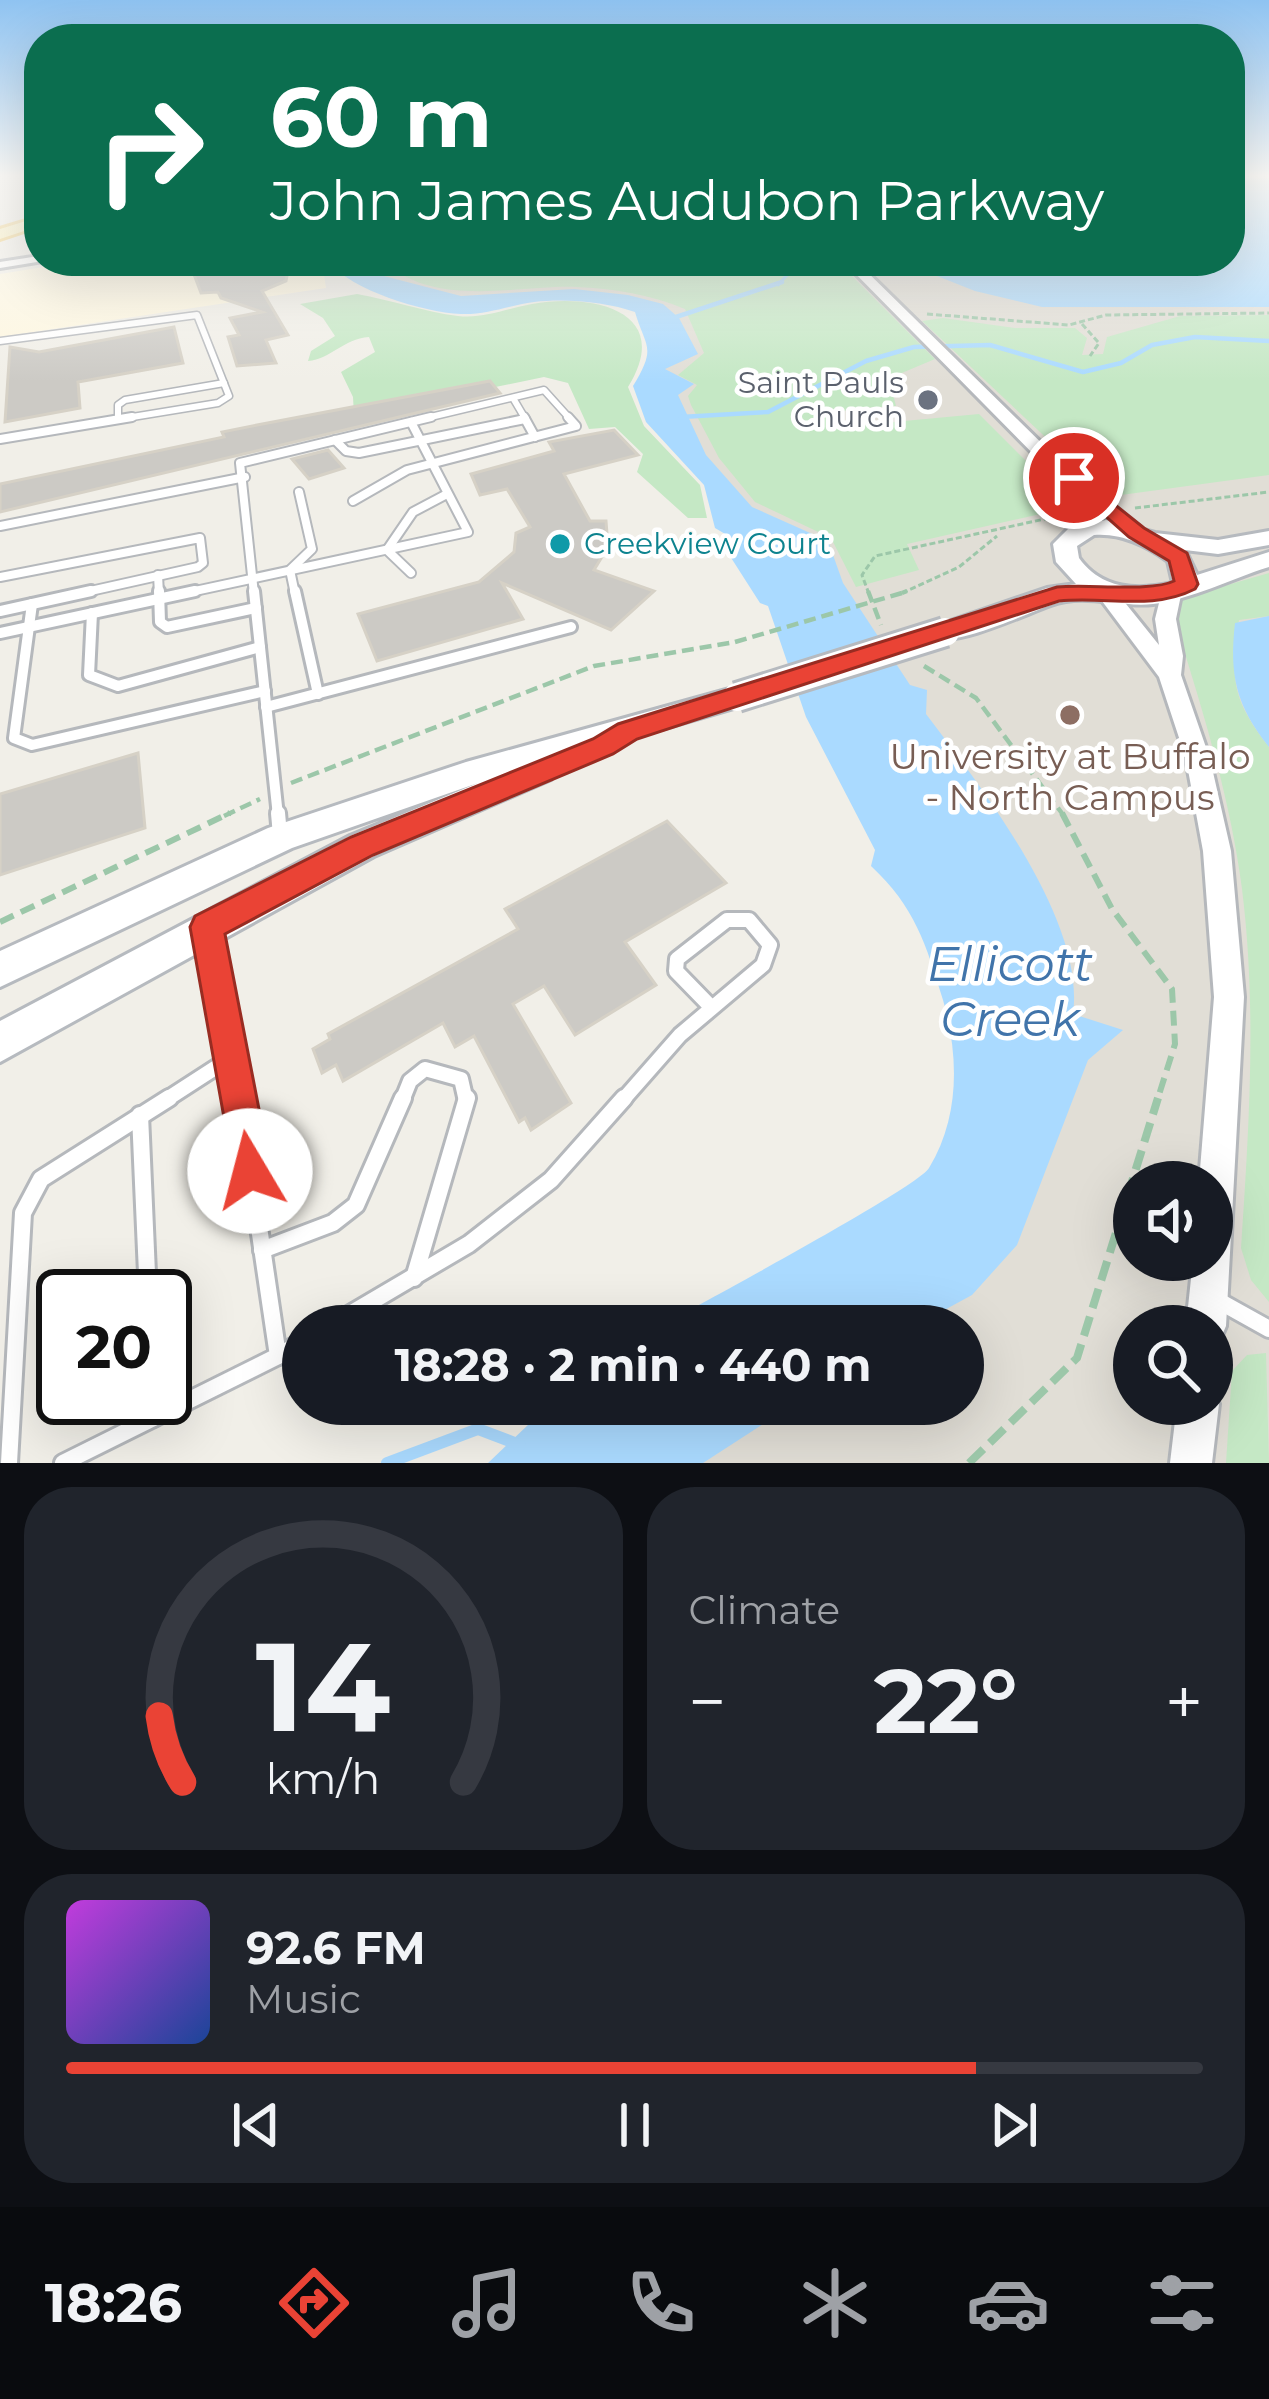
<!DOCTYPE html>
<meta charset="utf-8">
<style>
body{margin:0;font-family:Montserrat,sans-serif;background:#20242c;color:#f1f3f6;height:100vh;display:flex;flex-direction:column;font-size:45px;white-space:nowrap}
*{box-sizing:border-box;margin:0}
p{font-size:39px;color:#9ea1a6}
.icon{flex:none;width:66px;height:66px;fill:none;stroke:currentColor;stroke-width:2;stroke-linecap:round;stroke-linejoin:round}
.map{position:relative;height:1463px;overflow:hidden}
.drawer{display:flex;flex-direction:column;gap:24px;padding:24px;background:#0d0f14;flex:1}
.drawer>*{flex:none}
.guide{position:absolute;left:24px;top:24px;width:1221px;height:252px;border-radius:48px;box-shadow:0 12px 48px #0002;background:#0b6e4f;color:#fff;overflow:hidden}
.controls{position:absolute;left:1113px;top:1161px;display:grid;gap:24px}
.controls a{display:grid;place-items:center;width:120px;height:120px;border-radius:50%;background:#171b24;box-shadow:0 12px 48px #0002;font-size:60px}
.speed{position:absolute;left:36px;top:1269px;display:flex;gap:24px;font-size:60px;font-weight:700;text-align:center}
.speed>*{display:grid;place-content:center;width:156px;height:156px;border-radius:50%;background:#171b24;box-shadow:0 12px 48px #0002;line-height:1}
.speed .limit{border:6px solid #111;border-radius:18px;background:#fff;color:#111}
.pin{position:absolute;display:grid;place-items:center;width:102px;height:102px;color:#fff;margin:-51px;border:6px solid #fff;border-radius:50%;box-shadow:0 3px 12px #0007}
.me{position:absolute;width:132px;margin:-66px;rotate:352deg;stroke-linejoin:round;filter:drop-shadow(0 0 9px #0008)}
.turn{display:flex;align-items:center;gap:42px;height:252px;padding:0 48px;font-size:54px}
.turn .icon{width:156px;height:156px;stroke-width:2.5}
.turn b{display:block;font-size:84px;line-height:102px}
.big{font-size:90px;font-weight:700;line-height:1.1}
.drawer .tile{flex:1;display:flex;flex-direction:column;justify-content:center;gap:18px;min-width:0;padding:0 42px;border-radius:48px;background:#20242c}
.drawer .dial{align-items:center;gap:0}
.dial svg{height:312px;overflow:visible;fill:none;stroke:#363941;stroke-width:7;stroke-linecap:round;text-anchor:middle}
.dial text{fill:#f1f3f6;stroke:none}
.song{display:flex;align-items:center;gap:36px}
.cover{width:144px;height:144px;border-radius:18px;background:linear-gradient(135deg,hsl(290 70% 55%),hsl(220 70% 35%))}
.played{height:12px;border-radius:6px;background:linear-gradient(90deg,#ea4335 80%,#363941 80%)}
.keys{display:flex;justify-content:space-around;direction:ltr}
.heat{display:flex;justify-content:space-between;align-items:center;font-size:66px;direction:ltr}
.drawer .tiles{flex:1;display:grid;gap:24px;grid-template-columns:1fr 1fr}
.tile:last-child{grid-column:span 2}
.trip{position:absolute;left:282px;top:1305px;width:702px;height:120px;border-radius:60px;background:#171b24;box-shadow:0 12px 48px #0002;font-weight:700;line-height:120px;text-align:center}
.dock{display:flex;height:192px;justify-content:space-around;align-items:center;background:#090b0e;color:#9ea1a6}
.dock .icon{width:84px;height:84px}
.dock .active{color:#ea4335}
.dock b{font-size:54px;color:#f1f3f6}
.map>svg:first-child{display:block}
.commercial{fill:#fef7e0}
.education{fill:#e1ded6;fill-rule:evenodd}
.green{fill:#c5e8c5}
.water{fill:#aadaff}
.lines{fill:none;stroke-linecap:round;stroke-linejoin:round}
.stream-far2{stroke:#aadaff;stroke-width:3}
.stream-far1{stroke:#aadaff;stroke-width:4.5}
.stream{stroke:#aadaff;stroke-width:12}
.building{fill:#cccac5;stroke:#d6d1c6;stroke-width:3}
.service-far4-casing{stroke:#b5b8bc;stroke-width:9}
.service-far3-casing{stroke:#b5b8bc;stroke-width:12}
.service-far2-casing{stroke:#b5b8bc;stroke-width:16}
.service-far1-casing{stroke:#b5b8bc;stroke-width:20}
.service-casing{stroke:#b5b8bc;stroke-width:22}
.minor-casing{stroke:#b5b8bc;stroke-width:6}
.tertiary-casing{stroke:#b5b8bc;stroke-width:6}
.secondary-casing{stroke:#b6babf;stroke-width:6}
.primary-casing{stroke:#f2c960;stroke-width:6}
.path-far3{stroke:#9cc7a9;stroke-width:3;stroke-dasharray:6 3;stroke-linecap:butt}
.path-far2{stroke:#9cc7a9;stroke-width:4.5;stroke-dasharray:12 6;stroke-linecap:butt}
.path-far1{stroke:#9cc7a9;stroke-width:6;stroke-dasharray:15 8;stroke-linecap:butt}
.path{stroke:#9cc7a9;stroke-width:8;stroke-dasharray:20 9;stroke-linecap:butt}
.service-far4{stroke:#fff;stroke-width:6}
.service-far3{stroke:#fff;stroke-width:8}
.service-far2{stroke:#fff;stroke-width:10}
.service-far1{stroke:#fff;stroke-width:14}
.service{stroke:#fff;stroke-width:16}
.minor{fill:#fff;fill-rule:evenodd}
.tertiary{fill:#fff;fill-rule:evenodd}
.secondary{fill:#fff;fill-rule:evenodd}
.primary{fill:#fff2af;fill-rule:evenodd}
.secondary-bridge-casing{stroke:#b6babf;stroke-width:34;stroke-linecap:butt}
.path-bridge{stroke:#9cc7a9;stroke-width:4.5;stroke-dasharray:12 6;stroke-linecap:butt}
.secondary-bridge{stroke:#fff;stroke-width:28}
.route{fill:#ea4335;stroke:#982c22;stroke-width:3}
.worship-dot{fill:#6b7280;stroke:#fff;stroke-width:4.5}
.culture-dot{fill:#0f9aa8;stroke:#fff;stroke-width:4.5}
.education-dot{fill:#8d6e63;stroke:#fff;stroke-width:4.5}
.labels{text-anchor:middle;stroke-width:9;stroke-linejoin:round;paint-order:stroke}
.far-worship-label{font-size:30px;fill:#5b616d;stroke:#fff;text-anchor:end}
.far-culture-label{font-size:30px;fill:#0d838f;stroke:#fff;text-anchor:start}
.education-label{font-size:36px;fill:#785e54;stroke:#fff}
.near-water-label{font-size:48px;font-style:italic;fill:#4174aa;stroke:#fff}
</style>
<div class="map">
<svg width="1269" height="1463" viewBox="0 0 1269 1463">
<rect width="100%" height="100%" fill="#f1efe8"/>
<polygon class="commercial" points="81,261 322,261 326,288 0,337 0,274"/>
<path class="education" d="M1230,177H1269V1463H589L675,1404H963V1326H790L947,1218L1018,1043L669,418L655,305L591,295L454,300L361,277L359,261H1230ZM1134,1182H1212V1260H1134ZM1134,1326H1212V1404H1134Z"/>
<g class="green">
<path d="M837,261L935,359L897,375L892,390L896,406L848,409L827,422L829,428L979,414L1072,507L907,544L919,570L856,587L831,538L755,502L719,458L691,405L688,396L697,385L678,375L704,353L685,309C651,295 614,288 576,287C519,285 434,308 387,263Z"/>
<path d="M357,294C391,300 425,312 458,316C484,319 508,308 532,304C593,293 675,311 628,387L644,426L700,485L707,518H688L637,472L643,454L615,427L589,429L568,383L544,377L354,416L353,397L341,372L375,352L369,337C343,339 331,359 308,361L311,351L335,336L323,318L300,304Z"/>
<polygon points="1269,315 1269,475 1121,495 1106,494 922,321 943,318 1015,328 1075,328 1087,338 1082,355 1103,354 1107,337 1180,316"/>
<path d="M1269,573V616L1239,620C1230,680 1232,699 1269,747V1302L1251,1280L1241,1248C1249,1128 1257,1009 1242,889C1230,796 1202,709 1175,621L1182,598Z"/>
<polygon points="1266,1353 1269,1463 1226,1463 1232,1371 1247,1355"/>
</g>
<g class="water">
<polygon points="1230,177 1269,179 1269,307 1042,307 975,291 899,261 1230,261"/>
<path d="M327,261H370V269L380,275L461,296L574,289L628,295L663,304L679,318L698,354L665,369L694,384L678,395L706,455L752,507L828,541L843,583L910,685L927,690L926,714C981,787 1086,920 1073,1014L1123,1030L1088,1060L1017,1245L972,1295L915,1326H661C698,1305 917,1188 929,1168C960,1117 959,1056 943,1000C926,944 915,907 871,866L875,850L806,717L768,606L760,603L728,553L732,538L715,528L704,485L646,422L633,386C657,346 646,349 635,312C607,302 565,298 534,302C510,305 487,315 461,314C422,312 353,291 327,261Z"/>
<path d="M1269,616V747C1236,706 1229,675 1235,623Z"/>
<polygon points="550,1404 794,1404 703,1463 488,1463"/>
</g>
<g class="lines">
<polyline class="stream-far2" points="778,285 800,261"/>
<g class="stream-far1">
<polyline points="670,319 782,282"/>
<polyline points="681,417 768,412 866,361 914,347 990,345 1083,372 1121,363 1152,345 1195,337 1269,341"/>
</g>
<polyline class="stream" points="387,1463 478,1429 520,1445"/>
</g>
<g class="building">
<polygon points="189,261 290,261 286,281 262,291 288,335 266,340 276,363 237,366 228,337 239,335 230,318 262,312 221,298 218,292 201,293"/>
<polygon points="174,327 183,363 78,382 80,408 5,422 10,347 39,352"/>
<polygon points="490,381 500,393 0,512 0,484 224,437 222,432 257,425"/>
<polygon points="614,430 638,455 564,474 590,521 606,521 608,547 594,570 654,591 611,630 502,583 523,619 377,661 358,614 479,582 514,552 516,533 530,527 507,489 480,495 471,474 554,451 549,442"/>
<polygon points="328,450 344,468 309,479 292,459"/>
<polygon points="138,753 145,828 0,875 0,794"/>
<polygon points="667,821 726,883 625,942 656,985 575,1035 544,986 513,1004 571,1103 531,1130 525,1118 519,1122 474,1036 455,1047 443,1023 343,1081 336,1065 322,1073 313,1049 330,1039 328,1034 518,929 505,909"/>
</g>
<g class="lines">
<g class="service-far4-casing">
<g id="service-far4">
<polyline points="0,341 197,315 229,396 218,403 114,420"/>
<polyline points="513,398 526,420"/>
<polyline points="118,419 118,405 125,400 224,383"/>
<polyline points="418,420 544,390 571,420"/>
<polyline points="519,420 525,419"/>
</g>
</g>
<g class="service-far3-casing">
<g id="service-far3">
<polyline points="524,417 535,437"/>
<polyline points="0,439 132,417"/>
<polyline points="335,440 346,451 359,453 525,419"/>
<polyline points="353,501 407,470 576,426 568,417"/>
<polyline points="0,526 245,477"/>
<polyline points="411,573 387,550 413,512 447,494"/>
<polyline points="158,575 159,594"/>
<polyline points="0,577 200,538 203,563 198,567 77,594"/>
<polyline points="181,594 468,532 411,422"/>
<polyline points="254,594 240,463 431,417"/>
<polyline points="295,594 290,570 312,549 299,492"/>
</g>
</g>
<g class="service-far2-casing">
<g id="service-far2">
<polyline points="159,591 160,622 167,627 256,608"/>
<polyline points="254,591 278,816"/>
<polyline points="295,591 318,694"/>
<polyline points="32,604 14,738 32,745 265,691"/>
<polyline points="0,611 91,591"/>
<polyline points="92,613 89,675 118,686 260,647"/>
<polyline points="0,633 195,591"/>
<polyline points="266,707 571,627"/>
</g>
</g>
<g class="service-far1-casing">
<g id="service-far1">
<polyline points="278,813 280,835"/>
<polyline points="208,936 240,1101"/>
<polyline points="164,1101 232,1057"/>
<polyline points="402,1101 410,1081 425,1069 461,1079 466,1101"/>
<polyline points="622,1101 680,1035 763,965 770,945 749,920 727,920 677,959 676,971 712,1008"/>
</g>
</g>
<g class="service-casing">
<g id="service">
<polyline points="140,1115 148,1296"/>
<polyline points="262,1250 333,1223 356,1205 403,1098"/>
<polyline points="414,1278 467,1098"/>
<polyline points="1217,1300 1269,1329"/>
<polyline points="330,1326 469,1244 551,1180 624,1098"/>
<polyline points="278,1356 303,1341"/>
<polyline points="152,1398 153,1418"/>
<polyline points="9,1463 23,1213 41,1179 169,1098"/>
<polyline points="63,1463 278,1356 240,1098"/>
</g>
</g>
<g class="minor-casing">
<polygon id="minor" points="39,256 39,261 43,261 0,268 0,262"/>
</g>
<g class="tertiary-casing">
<g id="tertiary">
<polygon points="843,261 856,261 1067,468 1143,529 1143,537 1129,537 1055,476"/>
<polygon points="1103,583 1110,584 1159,645 1155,619 1161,595 1171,588 1181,595 1176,619 1183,656 1181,675 1210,759 1231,851 1244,997 1226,1326 1220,1340 1212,1343 1212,1326 1186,1326 1193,1260 1212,1260 1212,1182 1199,1182 1214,997 1203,851 1186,759 1159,677 1093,589"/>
<polygon points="1212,1389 1219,1404 1212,1463 1170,1463 1177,1404 1212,1404"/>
</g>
</g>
<g class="secondary-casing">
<g id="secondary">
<path d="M1106,520L1155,533L1218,540L1269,531V545L1218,554L1185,550L1197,575L1269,552V567C1230,579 1193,599 1153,604C1118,608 1087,592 1051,605C1025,614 960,645 936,638L932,632L936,626L1047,588L1076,584L1056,562L1053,544L1068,529ZM1094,535C1122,533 1146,545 1168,561L1173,583C1138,591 1102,590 1079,558L1077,546Z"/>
<polygon points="737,687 747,690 751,697 747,704 551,761 556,770 551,779 374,856 0,1062 0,1021 350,836 478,783 292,848 0,987 0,951 268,828 466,762"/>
</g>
</g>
<g class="primary-casing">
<polygon id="primary" points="39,217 39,226 0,239 0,229"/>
</g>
<g class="path-far3">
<polyline points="927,314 1069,325 1106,315 1269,313"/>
<polyline points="1082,324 1099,343 1090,356"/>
<polyline points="1135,508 1269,492"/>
<polyline points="902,593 959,567 997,536"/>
<polyline points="869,594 862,575 875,556 1077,512"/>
</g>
<g class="path-far2">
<polyline points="868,591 881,625"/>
<polyline points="902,593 907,591"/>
<polyline points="924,666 976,698 1064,816"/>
<polyline points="291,783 594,666 735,642"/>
<polyline points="224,816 260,799"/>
</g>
<g class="path-far1">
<polyline points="1062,813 1112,909 1172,989 1175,1044 1157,1101"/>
<polyline points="0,922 230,813"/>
</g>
<polyline class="path" points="969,1463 1077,1358 1158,1098"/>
<use href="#service-far4" class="service-far4"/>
<use href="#service-far3" class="service-far3"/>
<use href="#service-far2" class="service-far2"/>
<use href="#service-far1" class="service-far1"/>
<use href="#service" class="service"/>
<use href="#minor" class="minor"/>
<use href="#tertiary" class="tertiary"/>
<use href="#secondary" class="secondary"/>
<use href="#primary" class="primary"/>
<g class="secondary-bridge-casing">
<polyline id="secondary-bridge" points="737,697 945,632"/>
</g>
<polyline class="path-bridge" points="735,642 902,593"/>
<use href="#secondary-bridge" class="secondary-bridge"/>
</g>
<linearGradient id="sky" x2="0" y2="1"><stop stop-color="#8fc3f1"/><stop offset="0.46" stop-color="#f9f8f5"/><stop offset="1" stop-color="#f9f8f5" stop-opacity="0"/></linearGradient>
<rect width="1269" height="382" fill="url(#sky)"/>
<path class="route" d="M1074,472L1144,528L1187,553L1198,584L1195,589C1152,611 1106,596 1059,601L637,739L613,754L373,855L225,934L271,1171L265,1185L250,1191L236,1185L190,927L195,916L351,837L593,739L618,724L1057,587C1089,584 1152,592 1174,581L1169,561L1129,537L1067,482V474Z"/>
<circle class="worship-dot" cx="928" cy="400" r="12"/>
<circle class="culture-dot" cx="560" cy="544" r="12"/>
<circle class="education-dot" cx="1070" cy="715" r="12"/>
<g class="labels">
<g class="far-worship-label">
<text x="904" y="393">Saint Pauls<tspan x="904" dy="34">Church</tspan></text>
</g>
<g class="far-culture-label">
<text x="584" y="554">Creekview Court</text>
</g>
<g class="education-label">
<text x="1070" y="769">University at Buffalo<tspan x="1070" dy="41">- North Campus</tspan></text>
</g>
<g class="near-water-label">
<text x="1010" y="981">Ellicott<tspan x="1010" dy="55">Creek</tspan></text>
</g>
</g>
</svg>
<div class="controls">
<a><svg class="icon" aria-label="sound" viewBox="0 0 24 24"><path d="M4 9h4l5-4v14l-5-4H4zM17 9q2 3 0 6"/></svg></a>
<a><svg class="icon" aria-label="search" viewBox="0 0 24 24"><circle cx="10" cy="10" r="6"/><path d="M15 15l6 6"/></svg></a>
</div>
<div class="speed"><div class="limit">20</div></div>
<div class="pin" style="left:1074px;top:478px;background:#d93025"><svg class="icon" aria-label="arrive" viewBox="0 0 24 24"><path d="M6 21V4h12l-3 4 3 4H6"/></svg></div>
<svg class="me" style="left:250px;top:1171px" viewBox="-20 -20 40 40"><circle r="19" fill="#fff"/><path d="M0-13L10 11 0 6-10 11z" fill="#ea4335"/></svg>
<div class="trip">18:28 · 2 min · 440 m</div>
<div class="guide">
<div class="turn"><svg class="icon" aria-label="right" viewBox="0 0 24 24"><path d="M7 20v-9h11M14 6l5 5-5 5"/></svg><div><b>60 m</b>John James Audubon Parkway</div></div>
</div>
</div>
<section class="drawer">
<div class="tiles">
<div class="tile dial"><svg viewBox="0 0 100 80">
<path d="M14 69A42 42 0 1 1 86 69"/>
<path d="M14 69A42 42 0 0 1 8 52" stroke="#ea4335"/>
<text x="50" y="56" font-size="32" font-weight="700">14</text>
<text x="50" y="72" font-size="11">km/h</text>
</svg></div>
<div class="tile"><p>Climate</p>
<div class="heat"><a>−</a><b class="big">22°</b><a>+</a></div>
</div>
<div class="tile">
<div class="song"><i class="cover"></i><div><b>92.6 FM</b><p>Music</p></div></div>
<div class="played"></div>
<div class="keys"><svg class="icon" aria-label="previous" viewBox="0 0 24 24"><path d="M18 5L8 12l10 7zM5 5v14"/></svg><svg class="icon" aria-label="pause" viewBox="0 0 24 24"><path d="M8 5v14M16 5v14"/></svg><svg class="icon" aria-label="next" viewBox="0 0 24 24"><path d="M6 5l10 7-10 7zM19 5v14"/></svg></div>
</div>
</div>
</section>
<nav class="dock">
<b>18:26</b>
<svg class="icon active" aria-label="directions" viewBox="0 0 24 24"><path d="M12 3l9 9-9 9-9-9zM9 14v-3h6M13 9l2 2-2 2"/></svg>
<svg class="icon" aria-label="music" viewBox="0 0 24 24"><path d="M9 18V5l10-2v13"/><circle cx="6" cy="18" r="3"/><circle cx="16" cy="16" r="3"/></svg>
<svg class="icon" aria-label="phone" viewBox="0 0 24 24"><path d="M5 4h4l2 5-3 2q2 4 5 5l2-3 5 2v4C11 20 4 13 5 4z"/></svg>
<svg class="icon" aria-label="climate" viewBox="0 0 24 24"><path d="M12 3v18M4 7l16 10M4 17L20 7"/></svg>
<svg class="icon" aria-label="car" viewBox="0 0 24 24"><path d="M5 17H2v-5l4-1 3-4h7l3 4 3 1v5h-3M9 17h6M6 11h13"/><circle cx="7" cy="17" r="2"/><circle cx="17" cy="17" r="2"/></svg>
<svg class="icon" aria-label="filters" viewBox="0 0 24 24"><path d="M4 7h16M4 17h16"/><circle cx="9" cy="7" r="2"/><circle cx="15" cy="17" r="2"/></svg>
</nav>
